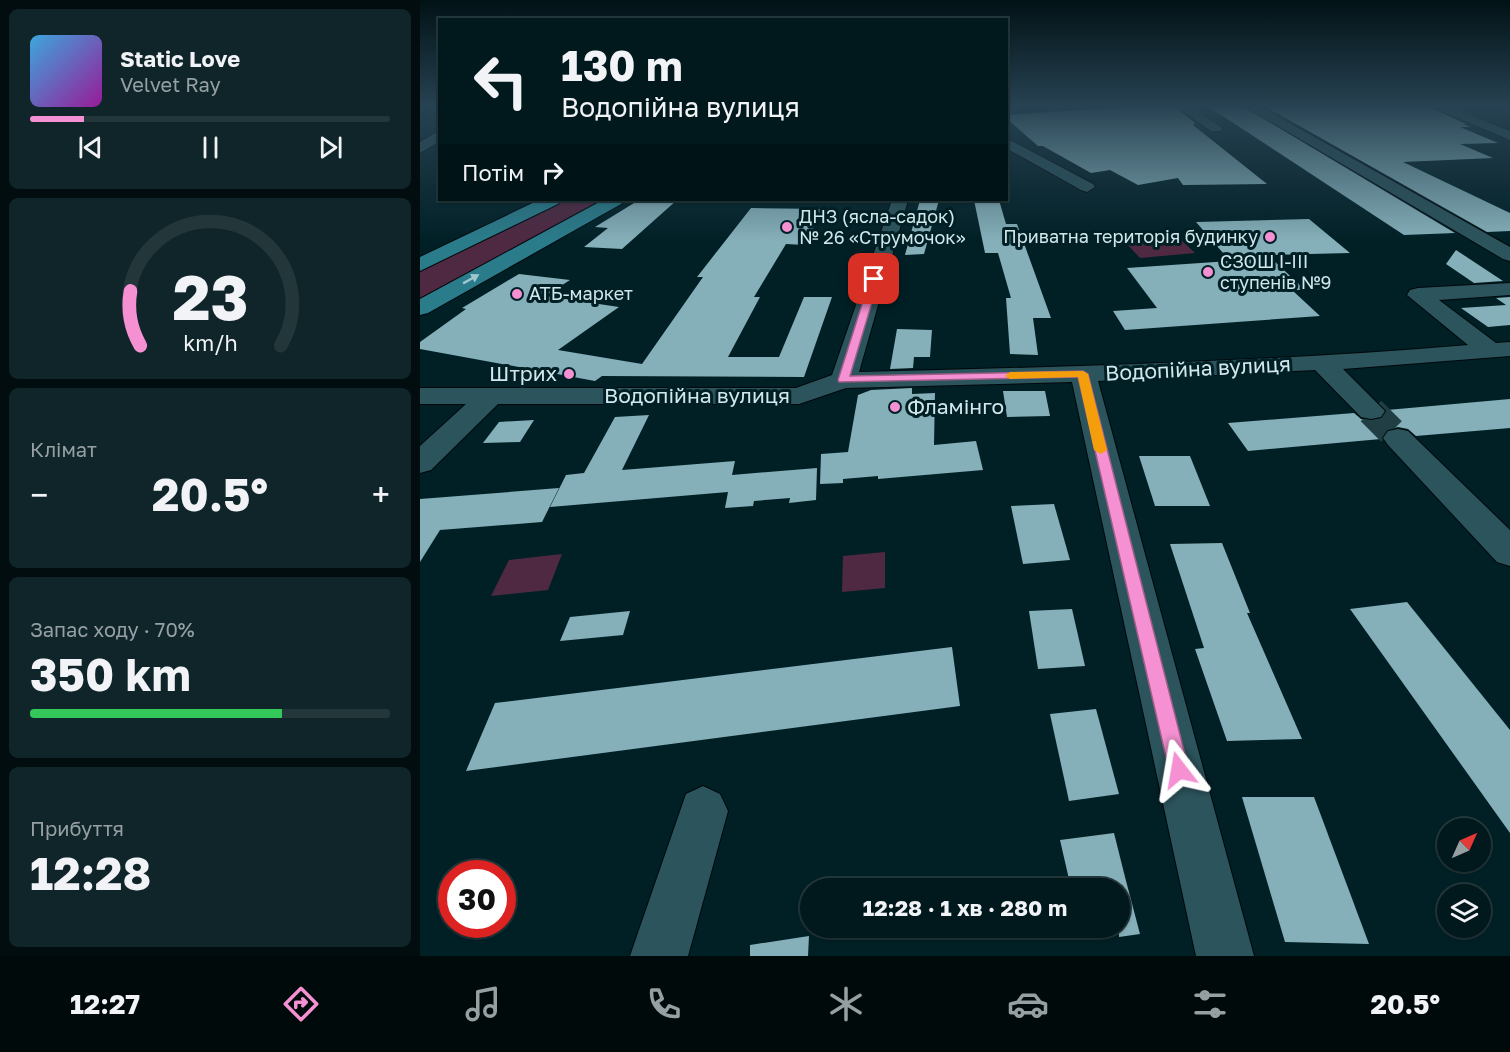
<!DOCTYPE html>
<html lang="uk">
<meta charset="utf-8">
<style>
body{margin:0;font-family:"Golos Text",sans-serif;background:#0f2529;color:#f1f3f6;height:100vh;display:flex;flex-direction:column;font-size:22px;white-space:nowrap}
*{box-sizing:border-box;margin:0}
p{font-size:20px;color:#96a0a3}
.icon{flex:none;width:33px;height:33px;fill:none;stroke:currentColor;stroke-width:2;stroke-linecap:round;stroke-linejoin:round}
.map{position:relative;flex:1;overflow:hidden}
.sheet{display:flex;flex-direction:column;gap:9px;padding:9px;background:#010d0f;width:420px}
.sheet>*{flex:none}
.guide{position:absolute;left:18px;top:18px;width:570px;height:183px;border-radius:0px;box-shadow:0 2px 4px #0004,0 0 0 2px #23373b;background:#01181c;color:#f1f3f6;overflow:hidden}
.needle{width:39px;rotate:45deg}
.controls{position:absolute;left:1017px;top:818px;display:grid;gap:12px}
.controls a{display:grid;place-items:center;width:54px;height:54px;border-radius:50%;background:#01181c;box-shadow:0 2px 4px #0004,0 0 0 2px #23373b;font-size:30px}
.speed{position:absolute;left:18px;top:860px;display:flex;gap:12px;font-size:30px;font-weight:700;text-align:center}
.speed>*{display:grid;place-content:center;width:78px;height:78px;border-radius:50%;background:#01181c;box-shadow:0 2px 4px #0004,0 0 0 2px #23373b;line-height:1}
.speed .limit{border:9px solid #d22;background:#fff;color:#111}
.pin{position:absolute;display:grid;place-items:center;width:51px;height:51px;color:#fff;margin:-26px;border-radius:12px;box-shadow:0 3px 9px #0006}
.me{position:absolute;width:66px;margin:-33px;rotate:346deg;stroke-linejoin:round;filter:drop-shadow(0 0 4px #0008)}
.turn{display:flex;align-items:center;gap:21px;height:126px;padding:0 24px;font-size:27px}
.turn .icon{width:78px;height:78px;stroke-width:2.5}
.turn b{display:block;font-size:42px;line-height:51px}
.then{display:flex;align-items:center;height:57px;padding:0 24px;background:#0003;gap:12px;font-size:22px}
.big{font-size:45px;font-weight:700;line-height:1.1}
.sheet .tile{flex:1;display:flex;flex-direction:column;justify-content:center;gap:9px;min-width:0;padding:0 21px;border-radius:9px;background:#0f2529}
.sheet .dial{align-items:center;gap:0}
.dial svg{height:156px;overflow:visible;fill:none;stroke:#23373b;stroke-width:7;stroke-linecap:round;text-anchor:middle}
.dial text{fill:#f1f3f6;stroke:none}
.song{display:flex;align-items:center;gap:18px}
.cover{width:72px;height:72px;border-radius:9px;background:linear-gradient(135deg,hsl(200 70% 55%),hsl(300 70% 35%))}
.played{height:6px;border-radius:3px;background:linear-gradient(90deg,#f591d2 15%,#23373b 15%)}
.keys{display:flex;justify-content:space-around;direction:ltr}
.heat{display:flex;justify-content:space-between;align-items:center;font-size:33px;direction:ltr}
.charge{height:9px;border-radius:4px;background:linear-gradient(90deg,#34c759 70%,#23373b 0)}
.trip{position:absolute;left:380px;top:878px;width:330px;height:60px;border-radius:30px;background:#01181c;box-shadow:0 2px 4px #0004,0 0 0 2px #23373b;font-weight:700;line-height:60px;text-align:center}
.menu{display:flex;height:96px;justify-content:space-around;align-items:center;background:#000a0b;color:#96a0a3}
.menu .icon{width:42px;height:42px}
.menu .active{color:#f591d2}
.menu b{font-size:27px;color:#f1f3f6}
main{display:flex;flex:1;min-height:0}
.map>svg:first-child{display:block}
.green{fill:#4f2942}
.building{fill:#85afb9}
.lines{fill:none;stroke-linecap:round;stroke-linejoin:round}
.minor-tunnel{stroke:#203e44;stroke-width:29;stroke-dasharray:29 15;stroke-linecap:butt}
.minor-casing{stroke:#00080c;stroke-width:2}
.major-casing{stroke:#00080c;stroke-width:2}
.minor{fill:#2c545c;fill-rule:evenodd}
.major{fill:#2b7c8b;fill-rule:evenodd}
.oneway{fill:#a0c7cf}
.route{fill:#f591d2;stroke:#9f5e88;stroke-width:1.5}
.slow{fill:#f59e0b}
.poi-dot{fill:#f591d2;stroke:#012026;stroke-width:2}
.labels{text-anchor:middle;stroke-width:6;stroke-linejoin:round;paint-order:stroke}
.far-poi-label{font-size:18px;fill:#d2e7ec;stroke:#012026;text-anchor:start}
.street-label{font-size:21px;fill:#d2e7ec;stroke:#012026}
.poi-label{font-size:21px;fill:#d2e7ec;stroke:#012026;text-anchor:end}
</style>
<main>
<section class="sheet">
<div class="tile">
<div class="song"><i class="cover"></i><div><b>Static Love</b><p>Velvet Ray</p></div></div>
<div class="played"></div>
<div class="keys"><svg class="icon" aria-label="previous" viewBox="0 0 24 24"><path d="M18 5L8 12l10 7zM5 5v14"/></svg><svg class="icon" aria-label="pause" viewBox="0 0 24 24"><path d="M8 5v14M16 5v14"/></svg><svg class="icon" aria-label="next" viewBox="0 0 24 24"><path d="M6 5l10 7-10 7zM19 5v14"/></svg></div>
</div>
<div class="tile dial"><svg viewBox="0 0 100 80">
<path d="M14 69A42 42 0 1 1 86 69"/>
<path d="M14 69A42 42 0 0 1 9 41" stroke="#f591d2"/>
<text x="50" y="56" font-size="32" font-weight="700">23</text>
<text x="50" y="72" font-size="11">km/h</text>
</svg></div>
<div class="tile"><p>Клімат</p>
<div class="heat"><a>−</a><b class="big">20.5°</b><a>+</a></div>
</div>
<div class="tile"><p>Запас ходу · 70%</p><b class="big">350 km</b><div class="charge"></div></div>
<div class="tile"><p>Прибуття</p><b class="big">12:28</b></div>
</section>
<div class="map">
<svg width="1090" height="956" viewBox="0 0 1090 956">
<rect width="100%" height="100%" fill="#012026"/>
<g class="green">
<polygon points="141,200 189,200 0,303 0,271"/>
<polygon points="758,237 775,253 720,258 705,242"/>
<polygon points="465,552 465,588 422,592 423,556"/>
<polygon points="142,554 128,590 71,596 89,560"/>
</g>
<g class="building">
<polygon points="707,107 755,107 775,123 773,125 847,184 763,185 758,178 718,185 690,170 671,173 623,146 618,146 586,118 586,115"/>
<polygon points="789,107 824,107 1035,233 984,235"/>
<polygon points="846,107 1010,107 1046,124 1043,124 1051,127 1040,127 1078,143 1040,144 1073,158 983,162 1090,213 1090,231 1067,232"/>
<polygon points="219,200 257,200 202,249 164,247 188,228 175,227"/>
<polygon points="500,200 519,200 504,254 485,255"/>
<polygon points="554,200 579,200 586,224 597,224 631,318 613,318 618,355 590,354 586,298 591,298 578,253 565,253"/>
<polygon points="331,208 404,209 384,245 366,244 334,297 340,297 308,357 359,357 384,297 412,297 384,377 182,376 175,381 0,349 0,342 46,309 42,308 99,274 150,280 125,296 199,307 138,350 222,364 283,277 277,277"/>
<polygon points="889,219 930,253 848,255 885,290 872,290 900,316 705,330 693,311 737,308 707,268 810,261 776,222"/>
<polygon points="1036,250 1083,281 1054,283 1026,264"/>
<polygon points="1090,297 1090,325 1068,327 1041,308 1086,305 1076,298"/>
<polygon points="477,329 512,330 510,357 494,357 493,368 470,369"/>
<polygon points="492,388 492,394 515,393 514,445 556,441 563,470 458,479 458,476 423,479 423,483 400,484 401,454 428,452 438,395 451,390"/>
<polygon points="583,391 625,391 630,416 587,417"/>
<polygon points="1090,399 1090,428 996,436 988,429 978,427 966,430 961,439 828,451 808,423 934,413 941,419 951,421 963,418 967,410"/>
<polygon points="229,415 202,470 315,461 312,475 397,468 396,500 369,503 370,498 334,501 333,506 305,508 308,492 130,507 146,475 164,473 195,417"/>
<polygon points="114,420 100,442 63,443 79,422"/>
<polygon points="719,456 770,456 790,506 735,506"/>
<polygon points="139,488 122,522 20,530 0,562 0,499"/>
<polygon points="634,504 650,560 603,564 591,506"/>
<polygon points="802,543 830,613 827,613 882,739 807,741 775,649 784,648 750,544"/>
<polygon points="987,602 1090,730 1090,833 930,609"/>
<polygon points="652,609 665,666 618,669 609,611"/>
<polygon points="210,611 203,635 140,641 150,617"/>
<polygon points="532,647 540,706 46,771 75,703"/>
<polygon points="676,709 699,794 649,801 630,714"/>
<polygon points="822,797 894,797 949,944 865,942"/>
<polygon points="694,833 705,877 720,934 699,937 699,888 651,888 640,840"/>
<polygon points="389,936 388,956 330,956 330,945"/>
</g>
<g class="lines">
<polyline class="minor-tunnel" points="951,411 978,438"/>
<g class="minor-casing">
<g id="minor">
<polygon points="757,107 771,107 802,128 801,131 791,131"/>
<polygon points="826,107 841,107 1090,247 1090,261 1083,259"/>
<polygon points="1012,107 1029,107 1090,131 1090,140"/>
<polygon points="20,130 20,141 0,153 0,142"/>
<polygon points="586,138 673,184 675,187 667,192 661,190 586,148"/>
<path d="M472,200H488L439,372C642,367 846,362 1048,345L987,295L990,290L998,288L1090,283V295L1019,300L1076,343L1090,342V356L923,369L965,411L961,417L951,419L941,417L895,370L678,381L834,956H776L652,382L426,388L379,404H78L11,470L0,473V446L46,404H0V388H376L412,375Z"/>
<polygon points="978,429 988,431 1090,530 1090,566 1077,562 968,445 963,438 968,431"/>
<polygon points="283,786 300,794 308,811 268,956 210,956 266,794"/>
</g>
</g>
<g class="major-casing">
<g id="major">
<polygon points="119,200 141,200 138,204 0,271 0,257"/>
<polygon points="183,200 204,200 201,204 8,313 0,315 0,299"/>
</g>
</g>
<use href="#minor" class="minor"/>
<use href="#major" class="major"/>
</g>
<defs><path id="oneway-solid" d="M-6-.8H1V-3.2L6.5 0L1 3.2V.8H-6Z" transform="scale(1.5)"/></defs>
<use class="oneway" href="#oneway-solid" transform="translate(51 279) rotate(-29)"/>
<linearGradient id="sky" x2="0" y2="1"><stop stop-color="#011215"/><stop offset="0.44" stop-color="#274252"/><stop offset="1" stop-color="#274252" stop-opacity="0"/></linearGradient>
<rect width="1090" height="241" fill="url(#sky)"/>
<polygon class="route" points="454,276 459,279 430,376 663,371 668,374 769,770 766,777 759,780 752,777 749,770 658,377 419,382 418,380 450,279"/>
<polygon class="slow" points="663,371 668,374 687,450 681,454 674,450 658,377 590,379 585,376 590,372"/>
<g class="poi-dot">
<circle cx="367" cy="227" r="6"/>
<circle cx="850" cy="237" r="6"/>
<circle cx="788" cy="272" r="6"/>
<circle cx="97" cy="294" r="6"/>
<circle cx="149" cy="374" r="6"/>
<circle cx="475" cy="407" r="6"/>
</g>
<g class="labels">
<g class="far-poi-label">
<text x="379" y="223">ДНЗ (ясла-садок)<tspan x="379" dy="21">№ 26 «Струмочок»</tspan></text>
<text x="838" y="243" text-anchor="end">Приватна територія будинку</text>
<text x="800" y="268">СЗОШ І-ІІІ<tspan x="800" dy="21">ступенів №9</tspan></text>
<text x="109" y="300">АТБ-маркет</text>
</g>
<g class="street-label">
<text transform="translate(778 369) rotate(-3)" y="7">Водопійна вулиця</text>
<text x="277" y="403">Водопійна вулиця</text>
</g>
<g class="poi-label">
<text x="137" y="381">Штрих</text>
<text x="487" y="414" text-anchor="start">Фламінго</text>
</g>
</g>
</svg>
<div class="controls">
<a><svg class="needle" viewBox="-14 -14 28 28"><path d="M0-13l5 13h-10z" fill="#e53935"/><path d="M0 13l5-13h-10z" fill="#96a0a3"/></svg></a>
<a><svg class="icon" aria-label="layers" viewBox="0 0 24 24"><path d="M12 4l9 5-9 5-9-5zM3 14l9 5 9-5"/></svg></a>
</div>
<div class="speed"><div class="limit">30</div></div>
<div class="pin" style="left:454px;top:279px;background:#d93025"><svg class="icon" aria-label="arrive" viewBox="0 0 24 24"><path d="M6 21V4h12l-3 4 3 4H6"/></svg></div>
<svg class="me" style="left:759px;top:770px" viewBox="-20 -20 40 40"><path d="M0-17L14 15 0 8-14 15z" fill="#f591d2" stroke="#fff" stroke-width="4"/></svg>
<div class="trip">12:28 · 1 хв · 280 m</div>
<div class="guide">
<div class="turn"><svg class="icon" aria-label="left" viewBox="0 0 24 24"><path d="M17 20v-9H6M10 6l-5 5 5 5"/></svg><div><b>130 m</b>Водопійна вулиця</div></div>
<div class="then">Потім<svg class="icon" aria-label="right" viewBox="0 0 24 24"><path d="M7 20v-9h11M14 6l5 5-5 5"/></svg></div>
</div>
</div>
</main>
<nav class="menu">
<b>12:27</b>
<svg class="icon active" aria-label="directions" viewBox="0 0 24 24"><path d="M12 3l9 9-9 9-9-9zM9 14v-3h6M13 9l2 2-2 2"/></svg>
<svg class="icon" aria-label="music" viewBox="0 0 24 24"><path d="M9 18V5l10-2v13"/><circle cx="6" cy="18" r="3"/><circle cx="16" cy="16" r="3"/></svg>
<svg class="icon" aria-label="phone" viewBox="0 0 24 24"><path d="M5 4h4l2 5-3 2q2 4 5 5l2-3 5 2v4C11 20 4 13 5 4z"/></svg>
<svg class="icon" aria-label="climate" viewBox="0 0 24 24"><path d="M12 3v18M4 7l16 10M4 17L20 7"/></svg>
<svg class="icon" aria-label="car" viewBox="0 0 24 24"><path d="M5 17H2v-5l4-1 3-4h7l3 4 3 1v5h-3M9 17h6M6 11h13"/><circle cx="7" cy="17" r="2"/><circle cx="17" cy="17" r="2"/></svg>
<svg class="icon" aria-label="filters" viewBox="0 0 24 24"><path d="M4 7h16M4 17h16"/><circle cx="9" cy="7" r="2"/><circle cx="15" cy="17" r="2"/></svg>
<b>20.5°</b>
</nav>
